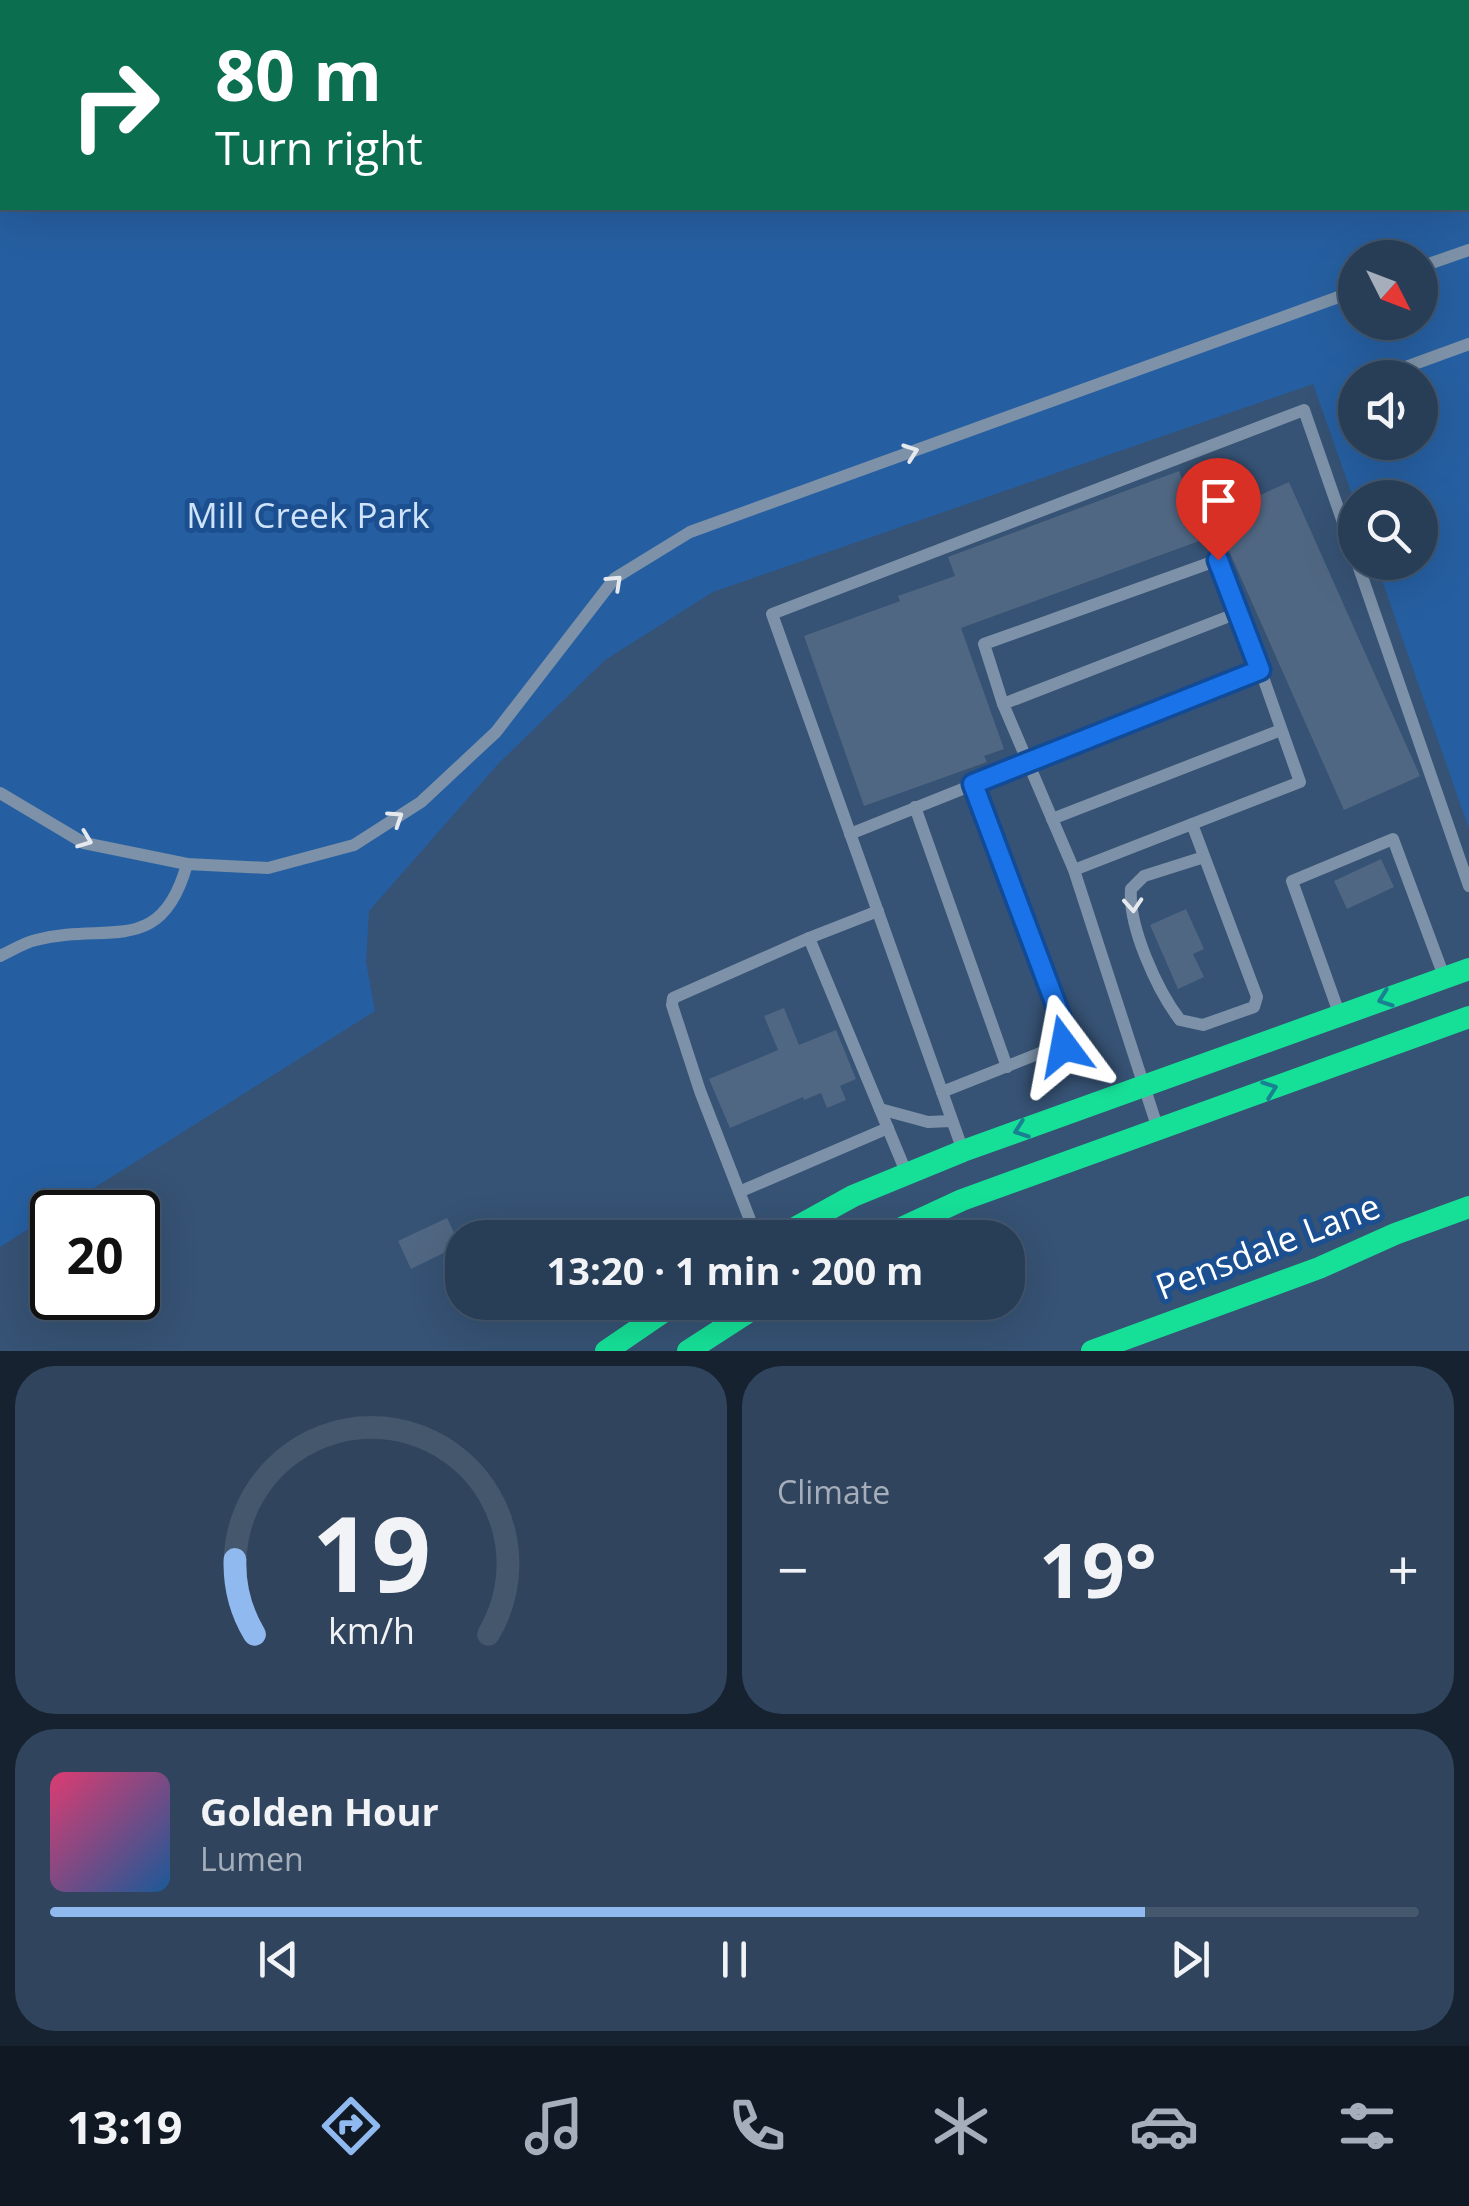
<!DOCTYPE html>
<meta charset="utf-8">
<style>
body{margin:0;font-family:"Open Sans",sans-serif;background:#30455d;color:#f1f3f6;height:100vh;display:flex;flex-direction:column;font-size:38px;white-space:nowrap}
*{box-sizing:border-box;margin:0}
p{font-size:32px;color:#a5aeba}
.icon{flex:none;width:55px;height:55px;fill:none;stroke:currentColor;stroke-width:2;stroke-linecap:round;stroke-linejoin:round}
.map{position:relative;height:1351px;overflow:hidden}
.panel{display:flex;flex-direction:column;gap:15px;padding:15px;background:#162230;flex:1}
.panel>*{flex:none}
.guide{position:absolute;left:0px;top:0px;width:1470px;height:210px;box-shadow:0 10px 40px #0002,0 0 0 2px #44576d;background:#0b6e4f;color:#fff;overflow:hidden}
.needle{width:65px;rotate:132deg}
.tools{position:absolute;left:1338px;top:240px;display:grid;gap:20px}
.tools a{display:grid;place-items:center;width:100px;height:100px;border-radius:50%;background:#283e57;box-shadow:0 10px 40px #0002,0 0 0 2px #44576d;font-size:50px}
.speed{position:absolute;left:30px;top:1190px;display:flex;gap:20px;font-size:50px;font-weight:700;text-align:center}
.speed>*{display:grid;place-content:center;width:130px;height:130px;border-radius:50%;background:#283e57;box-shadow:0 10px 40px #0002,0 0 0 2px #44576d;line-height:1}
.speed .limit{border:5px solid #111;border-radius:15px;background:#fff;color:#111}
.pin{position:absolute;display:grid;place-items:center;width:85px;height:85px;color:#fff;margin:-102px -42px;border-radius:50% 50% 50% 0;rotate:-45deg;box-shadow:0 0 10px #0007}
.pin .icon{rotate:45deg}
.me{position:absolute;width:110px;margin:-55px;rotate:347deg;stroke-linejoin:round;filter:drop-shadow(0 0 8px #0008)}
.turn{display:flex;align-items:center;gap:35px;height:210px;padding:0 50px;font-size:45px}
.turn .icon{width:130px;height:130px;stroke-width:2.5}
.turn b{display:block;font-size:70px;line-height:85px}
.big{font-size:75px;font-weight:700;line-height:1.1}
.panel .tile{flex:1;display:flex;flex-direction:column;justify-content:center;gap:15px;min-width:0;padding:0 35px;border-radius:40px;background:#30455d}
.panel .dial{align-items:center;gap:0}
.dial svg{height:260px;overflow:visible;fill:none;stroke:#44576d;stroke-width:7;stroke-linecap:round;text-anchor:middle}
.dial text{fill:#f1f3f6;stroke:none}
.song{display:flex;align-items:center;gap:30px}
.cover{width:120px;height:120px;border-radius:15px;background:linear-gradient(135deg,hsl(340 70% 55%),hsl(210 70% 35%))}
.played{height:10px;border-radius:5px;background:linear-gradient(90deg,#90b9f0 80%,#44576d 80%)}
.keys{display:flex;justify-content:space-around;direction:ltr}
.heat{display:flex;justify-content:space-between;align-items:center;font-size:55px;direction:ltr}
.panel .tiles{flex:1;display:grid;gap:15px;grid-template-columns:1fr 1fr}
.tile:last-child{grid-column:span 2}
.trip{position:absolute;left:445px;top:1220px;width:580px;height:100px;border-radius:40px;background:#283e57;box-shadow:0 10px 40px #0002,0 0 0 2px #44576d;font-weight:700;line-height:100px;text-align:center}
.tab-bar{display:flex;height:160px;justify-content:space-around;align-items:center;background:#101923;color:#a5aeba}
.tab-bar .icon{width:70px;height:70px}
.tab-bar .on{color:#90b9f0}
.tab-bar b{font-size:45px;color:#f1f3f6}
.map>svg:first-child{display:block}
.green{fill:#265fa1;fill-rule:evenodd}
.building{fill:#506783}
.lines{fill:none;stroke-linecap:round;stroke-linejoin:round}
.lane{stroke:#7d92a8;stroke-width:12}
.fast{stroke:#16e098;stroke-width:22}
.oneway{stroke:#e5e9ee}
.oneway2{stroke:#198292}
.route-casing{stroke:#114b97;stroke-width:25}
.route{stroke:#1a73e8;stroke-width:18}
.labels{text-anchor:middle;stroke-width:10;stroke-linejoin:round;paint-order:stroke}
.park-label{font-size:35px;fill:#cfe3fa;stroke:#1b4f8f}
.street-label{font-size:35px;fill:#fff;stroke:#1b4f8f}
</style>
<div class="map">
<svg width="1469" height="1351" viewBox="0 0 1469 1351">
<rect width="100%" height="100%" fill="#365274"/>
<path class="green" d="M0,0H1469V829L1376,563L1420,562V498H1355V503L1313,384L713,592L605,660L498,764L369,911L366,962L375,1011L0,1247ZM2,2H1468V208H2ZM1355,258H1420V322H1355ZM1355,378H1420V442H1355Z"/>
<g class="building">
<polygon points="1179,471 1198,523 1289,482 1420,776 1344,810 1221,533 961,628 1004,749 984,756 987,762 864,806 804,636 900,601 898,596 955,576 948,557"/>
<polygon points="1381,859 1394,887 1347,909 1334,881"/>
<polygon points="1186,909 1204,949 1193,954 1204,977 1178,989 1150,925"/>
<polygon points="784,1008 799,1045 836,1030 856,1079 840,1086 846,1100 827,1108 821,1093 804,1100 803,1097 730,1128 709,1079 778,1050 764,1016"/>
<polygon points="447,1218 460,1245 411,1269 398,1241"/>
</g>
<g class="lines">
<g class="lane">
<polyline points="1420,267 1469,250"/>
<polyline points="1395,371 1469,344"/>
<polyline points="1357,562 1469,886"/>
<polyline points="1003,704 984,644 1218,560 1240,612"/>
<polyline points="0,793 84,843 187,864 268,868 354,845 421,802 496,732 615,578 690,532 1355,291"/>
<polyline points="915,807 1007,1067"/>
<polyline points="1052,819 1281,730"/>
<path d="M1192,824L1257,997L1254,1007L1203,1025L1180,1020C1157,990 1128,926 1131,889L1144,876L1204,857"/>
<polyline points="850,834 1260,670"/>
<polyline points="1074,870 1300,782 1240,612 1003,704 1074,870 1157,1126"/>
<polyline points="878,911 809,938 906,1172"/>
<path d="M0,956C11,951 23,943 36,940C107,921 161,959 187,864"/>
<polyline points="1339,1013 1292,881 1393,839 1442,971"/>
<polyline points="942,1092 1068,1042 973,784"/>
<polyline points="880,1109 928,1122 952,1121"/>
<polyline points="962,1148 772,614 1304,410 1355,557"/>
<polyline points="739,1192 888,1128"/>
<polyline points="757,1238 700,1091 672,1005 673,998 809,938"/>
</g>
<g class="fast">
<polyline points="777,1238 853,1196 963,1151 1469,969"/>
<polyline points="880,1238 962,1200 1469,1017"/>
<polyline points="606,1351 678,1302"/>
<polyline points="688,1351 764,1302"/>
<polyline points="1092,1351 1319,1268 1395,1234 1469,1207"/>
</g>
</g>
<defs><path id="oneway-chevron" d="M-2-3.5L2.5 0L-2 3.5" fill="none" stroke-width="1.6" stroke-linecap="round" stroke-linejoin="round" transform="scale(2.5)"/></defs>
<g class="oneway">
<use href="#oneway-chevron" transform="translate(911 452) rotate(-20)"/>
<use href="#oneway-chevron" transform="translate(615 582) rotate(-43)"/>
<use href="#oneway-chevron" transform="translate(396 818) rotate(-33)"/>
<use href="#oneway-chevron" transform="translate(85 840) rotate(21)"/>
<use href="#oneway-chevron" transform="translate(1133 905) rotate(86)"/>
</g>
<g class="oneway2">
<use href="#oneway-chevron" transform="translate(1385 999) rotate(160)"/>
<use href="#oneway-chevron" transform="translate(1270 1089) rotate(-20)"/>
<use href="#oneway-chevron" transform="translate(1021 1130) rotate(160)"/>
</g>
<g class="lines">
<g class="route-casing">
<polyline id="route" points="1064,1046 1068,1037 973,784 1260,670 1218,560"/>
</g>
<use href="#route" class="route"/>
</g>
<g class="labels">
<g class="park-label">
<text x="308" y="528">Mill Creek Park</text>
</g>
<g class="street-label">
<text transform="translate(1268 1247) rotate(-21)" y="12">Pensdale Lane</text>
</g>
</g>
</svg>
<div class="tools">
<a><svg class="needle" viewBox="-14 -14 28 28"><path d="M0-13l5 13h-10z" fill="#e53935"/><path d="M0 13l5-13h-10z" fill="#a5aeba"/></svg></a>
<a><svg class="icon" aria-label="sound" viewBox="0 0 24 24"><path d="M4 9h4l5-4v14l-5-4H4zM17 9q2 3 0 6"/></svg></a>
<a><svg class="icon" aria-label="search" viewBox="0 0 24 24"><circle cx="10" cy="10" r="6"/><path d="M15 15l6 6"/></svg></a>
</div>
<div class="speed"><div class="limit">20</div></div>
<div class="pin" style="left:1218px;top:560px;background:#d93025"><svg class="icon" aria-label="arrive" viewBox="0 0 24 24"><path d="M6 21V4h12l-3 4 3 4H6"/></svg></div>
<svg class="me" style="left:1064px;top:1046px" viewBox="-20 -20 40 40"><path d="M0-17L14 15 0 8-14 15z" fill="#1a73e8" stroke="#fff" stroke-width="4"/></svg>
<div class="trip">13:20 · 1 min · 200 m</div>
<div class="guide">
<div class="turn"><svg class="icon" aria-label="right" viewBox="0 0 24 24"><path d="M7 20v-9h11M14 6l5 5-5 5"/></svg><div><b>80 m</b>Turn right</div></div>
</div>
</div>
<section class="panel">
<div class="tiles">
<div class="tile dial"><svg viewBox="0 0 100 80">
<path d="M14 69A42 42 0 1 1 86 69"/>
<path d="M14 69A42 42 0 0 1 8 46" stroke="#90b9f0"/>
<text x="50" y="56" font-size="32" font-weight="700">19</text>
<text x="50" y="72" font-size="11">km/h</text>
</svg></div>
<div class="tile"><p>Climate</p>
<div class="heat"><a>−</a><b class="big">19°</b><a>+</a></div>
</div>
<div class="tile">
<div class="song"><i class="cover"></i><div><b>Golden Hour</b><p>Lumen</p></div></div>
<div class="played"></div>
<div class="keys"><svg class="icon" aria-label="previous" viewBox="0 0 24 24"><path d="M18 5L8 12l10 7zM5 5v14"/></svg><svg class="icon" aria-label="pause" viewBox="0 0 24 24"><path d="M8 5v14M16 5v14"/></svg><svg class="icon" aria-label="next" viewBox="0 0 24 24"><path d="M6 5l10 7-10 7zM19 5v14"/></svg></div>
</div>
</div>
</section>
<nav class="tab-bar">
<b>13:19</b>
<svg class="icon on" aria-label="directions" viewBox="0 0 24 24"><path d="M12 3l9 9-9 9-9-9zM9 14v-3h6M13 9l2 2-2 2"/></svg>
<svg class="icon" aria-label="music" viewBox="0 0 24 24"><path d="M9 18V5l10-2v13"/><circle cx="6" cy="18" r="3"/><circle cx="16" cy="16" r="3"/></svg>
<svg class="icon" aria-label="phone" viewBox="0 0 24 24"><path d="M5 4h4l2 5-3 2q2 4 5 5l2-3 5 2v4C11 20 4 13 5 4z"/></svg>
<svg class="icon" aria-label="climate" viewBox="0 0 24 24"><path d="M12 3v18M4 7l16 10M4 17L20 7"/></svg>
<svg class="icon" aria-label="car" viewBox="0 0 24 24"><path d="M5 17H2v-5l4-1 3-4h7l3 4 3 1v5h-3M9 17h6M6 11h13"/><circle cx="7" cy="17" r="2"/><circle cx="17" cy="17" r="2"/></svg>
<svg class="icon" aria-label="filters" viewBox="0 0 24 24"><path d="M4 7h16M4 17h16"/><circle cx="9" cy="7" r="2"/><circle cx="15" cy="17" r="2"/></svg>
</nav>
